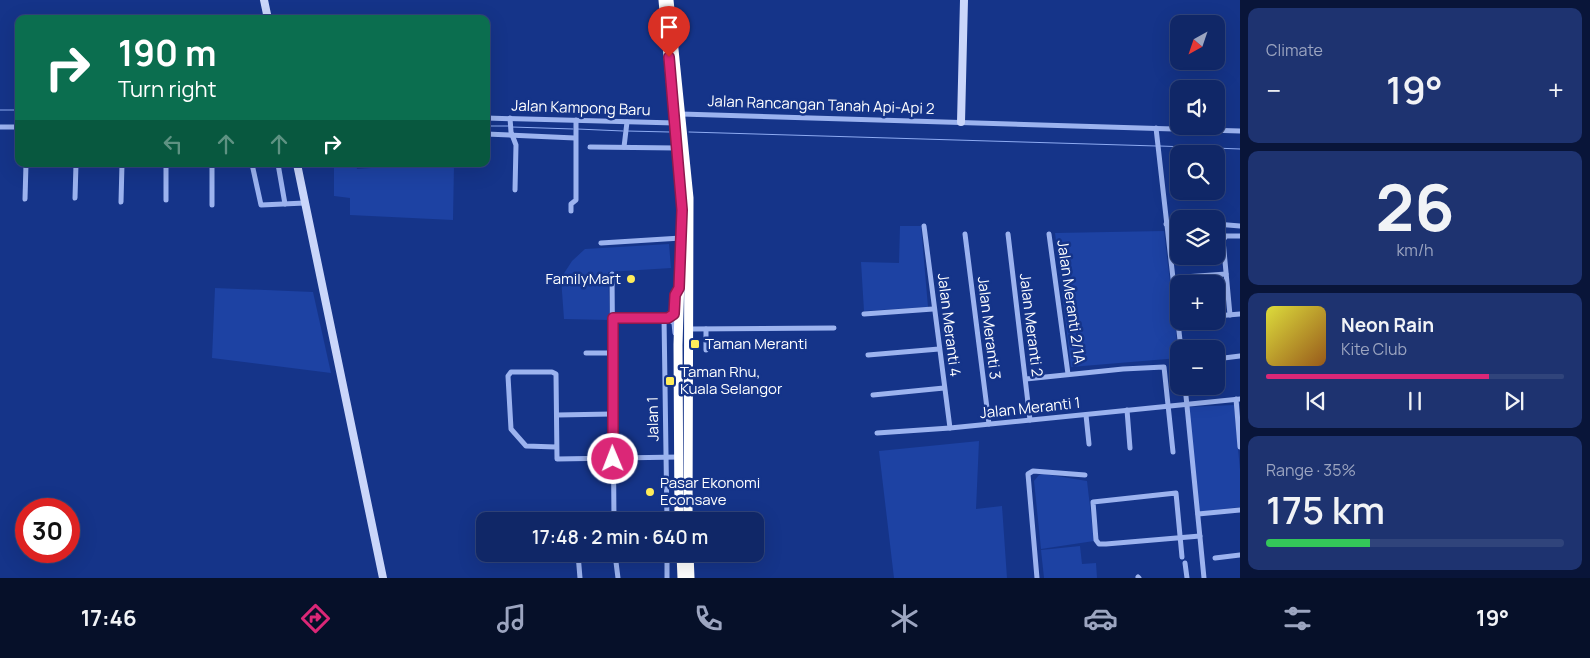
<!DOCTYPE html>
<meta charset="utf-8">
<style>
body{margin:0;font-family:Manrope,sans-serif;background:#1e3370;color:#f1f3f6;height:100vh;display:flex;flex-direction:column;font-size:19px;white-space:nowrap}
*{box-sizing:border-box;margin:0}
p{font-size:16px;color:#9ca5c0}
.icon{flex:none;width:28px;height:28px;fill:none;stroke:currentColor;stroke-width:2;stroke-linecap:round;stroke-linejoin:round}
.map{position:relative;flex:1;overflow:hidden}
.panel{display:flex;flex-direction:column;gap:8px;padding:8px;background:#091539;width:350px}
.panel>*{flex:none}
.hud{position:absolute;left:15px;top:15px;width:475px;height:152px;border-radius:10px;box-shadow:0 5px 20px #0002,0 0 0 1px #30447b;background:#0b6e4f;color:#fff;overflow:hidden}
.needle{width:32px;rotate:220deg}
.fabs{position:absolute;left:1170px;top:15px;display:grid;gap:10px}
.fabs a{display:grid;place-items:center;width:55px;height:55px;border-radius:10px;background:#102767;box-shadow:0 5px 20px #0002,0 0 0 1px #30447b;font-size:25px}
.speed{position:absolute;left:15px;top:498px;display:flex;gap:10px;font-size:25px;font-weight:700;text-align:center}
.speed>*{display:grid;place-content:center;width:65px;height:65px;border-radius:50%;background:#102767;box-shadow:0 5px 20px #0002,0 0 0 1px #30447b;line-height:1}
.speed .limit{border:8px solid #d22;background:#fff;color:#111}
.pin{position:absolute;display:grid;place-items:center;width:42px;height:42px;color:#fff;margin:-51px -21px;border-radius:50% 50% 50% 0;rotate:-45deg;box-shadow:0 0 5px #0007}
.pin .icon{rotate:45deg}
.me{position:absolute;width:55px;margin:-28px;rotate:359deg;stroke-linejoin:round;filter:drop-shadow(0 0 4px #0008)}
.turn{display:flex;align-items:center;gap:18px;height:105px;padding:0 20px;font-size:22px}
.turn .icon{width:65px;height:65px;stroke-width:2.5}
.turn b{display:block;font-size:35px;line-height:42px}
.lanes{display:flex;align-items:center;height:48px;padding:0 20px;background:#0003;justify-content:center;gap:25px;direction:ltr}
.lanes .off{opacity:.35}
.big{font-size:38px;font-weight:600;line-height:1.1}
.panel .widget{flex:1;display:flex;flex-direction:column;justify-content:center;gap:8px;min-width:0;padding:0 18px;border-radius:10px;background:#1e3370}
.panel .dial{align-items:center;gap:0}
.dial b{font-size:65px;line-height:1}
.song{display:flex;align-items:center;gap:15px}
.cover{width:60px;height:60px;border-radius:8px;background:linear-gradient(135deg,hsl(60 70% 55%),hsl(30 70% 35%))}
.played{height:5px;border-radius:2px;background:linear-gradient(90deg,#db2777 75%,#30447b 75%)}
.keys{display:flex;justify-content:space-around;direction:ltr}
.heat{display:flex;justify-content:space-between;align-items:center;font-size:28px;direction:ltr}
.charge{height:8px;border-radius:4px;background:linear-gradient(90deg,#34c759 35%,#30447b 0)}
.trip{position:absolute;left:476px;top:512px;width:288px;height:50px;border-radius:10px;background:#102767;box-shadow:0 5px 20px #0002,0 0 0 1px #30447b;font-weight:600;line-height:50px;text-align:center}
.menu{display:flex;height:80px;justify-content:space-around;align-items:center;background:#061029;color:#9ca5c0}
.menu .icon{width:35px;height:35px}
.menu .on{color:#db2777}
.menu b{font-size:22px;color:#f1f3f6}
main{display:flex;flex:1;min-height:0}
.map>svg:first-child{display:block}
.green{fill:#1d42a3}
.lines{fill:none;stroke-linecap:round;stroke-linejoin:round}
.stream{stroke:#8eabf2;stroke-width:1}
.street{stroke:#9cb3ef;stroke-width:5}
.secondary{stroke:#cad6fa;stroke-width:8}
.highway{stroke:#fff;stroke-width:9}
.route-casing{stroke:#8e194d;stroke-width:12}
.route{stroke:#db2777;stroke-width:9}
.poi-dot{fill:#ffec5a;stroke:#153489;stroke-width:2}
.labels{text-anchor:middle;stroke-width:5;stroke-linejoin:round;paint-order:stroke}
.street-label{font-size:15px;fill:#fff;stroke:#153489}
.poi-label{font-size:15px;fill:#fff;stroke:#153489;text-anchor:start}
</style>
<main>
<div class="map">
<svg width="1240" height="578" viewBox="0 0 1240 578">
<rect width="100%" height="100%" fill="#153489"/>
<g class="green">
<polygon points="334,164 356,164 357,169 384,167 384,164 454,164 453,220 350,215 350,198 334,196"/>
<polygon points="900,226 921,226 928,307 864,311 861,262 899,263"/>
<polygon points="1164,231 1179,358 1071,367 1055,233"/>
<polygon points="669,244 671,268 608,272 610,320 564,319 561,278 572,261 585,249"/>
<polygon points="215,288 313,292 331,373 212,358"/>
<polygon points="1234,405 1240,470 1240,507 1199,512 1188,407"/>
<polygon points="979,441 976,509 1002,506 1007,578 894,578 879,451"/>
<polygon points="1044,474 1087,481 1094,541 1041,549 1034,481 1039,475"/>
<polygon points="1080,546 1082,564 1096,563 1097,578 1044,578 1041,550"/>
</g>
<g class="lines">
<g class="stream">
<polyline points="0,110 19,110"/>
<polyline points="486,126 508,126"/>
<polyline points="512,127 573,129"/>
<polyline points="577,129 623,131"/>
<polyline points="627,131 669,132"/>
<polyline points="689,132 1156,146"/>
<polyline points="1160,146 1240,149"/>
</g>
<g class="street">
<polyline points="681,114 1240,131"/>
<polyline points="486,118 675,123"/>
<polyline points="510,118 511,132 516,145 515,190"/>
<polyline points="0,127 19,127"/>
<polyline points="1156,128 1181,349"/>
<polyline points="486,134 575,138"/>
<polyline points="590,147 677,148"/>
<polyline points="624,147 627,122"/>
<polyline points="212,164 212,205"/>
<polyline points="252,164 261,205 305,203"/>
<polyline points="278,164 285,204"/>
<polyline points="75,198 76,164"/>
<polyline points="25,199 26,164"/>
<polyline points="166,200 166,164"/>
<polyline points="121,202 122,164"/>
<polyline points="571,211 571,204 576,200 576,120"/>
<polyline points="1166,224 1179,224"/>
<polyline points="1216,224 1240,226"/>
<polyline points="924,226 950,428"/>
<polyline points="965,234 989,424"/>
<polyline points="1008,234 1030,420"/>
<polyline points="1049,234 1068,374"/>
<polyline points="601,243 681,238"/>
<polyline points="612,274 614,521"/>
<polyline points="1184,277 1226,274"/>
<polyline points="864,314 933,309"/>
<polyline points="1230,315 1223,240 1226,236 1240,236"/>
<polyline points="1216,316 1240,314"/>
<polyline points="664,317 667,521"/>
<polyline points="667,318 673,314 675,304"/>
<polyline points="613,319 667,318 674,323 675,333"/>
<polyline points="689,329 834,328"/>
<polyline points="706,329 706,350"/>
<polyline points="586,353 612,353"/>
<polyline points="868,355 939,349"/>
<polyline points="1216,359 1240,356"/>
<polyline points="1026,379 1123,369 1164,367 1173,452"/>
<polyline points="1185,386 1204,578"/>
<polyline points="873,395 944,388"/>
<polyline points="1236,399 1240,447"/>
<polyline points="1127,410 1130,448"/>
<polyline points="557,415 612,414"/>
<polyline points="1086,415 1089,444"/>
<polyline points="877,433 950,428 1240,399"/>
<polyline points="556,447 526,446 511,429 508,376 511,372 552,372 556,374 557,459 679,457"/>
<polyline points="1198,514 1240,510"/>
<polyline points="578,554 580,578"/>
<polyline points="615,554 618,578"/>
<polyline points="667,554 667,578"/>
<polyline points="1182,557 1176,493 1093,502 1096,540 1099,544 1106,544 1200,536"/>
<polyline points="1215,558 1240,555"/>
<polyline points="1185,563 1187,578"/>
<polyline points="1138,577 1139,578"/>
<polyline points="1037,578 1028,474 1033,471 1085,475"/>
</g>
<g class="secondary">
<polyline points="264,0 268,19"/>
<polyline points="961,122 964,0"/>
<polyline points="297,164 383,578"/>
</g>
<g class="highway">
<polyline points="663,0 682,210 678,345 679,521"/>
<polyline points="669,0 689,198 688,521"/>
<polyline points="681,554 682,578"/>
<polyline points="689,554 690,578"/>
</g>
</g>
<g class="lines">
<g class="route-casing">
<polyline id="route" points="613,459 613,318 668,318 674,314 675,295 679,288 682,210 669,57"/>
</g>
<use href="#route" class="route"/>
</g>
<g class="poi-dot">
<circle cx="631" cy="279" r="5"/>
<rect x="690" y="339" width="10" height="10" rx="2.5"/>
<rect x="665" y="376" width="10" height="10" rx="2.5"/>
<circle cx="650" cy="492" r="5"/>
</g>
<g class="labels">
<g class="street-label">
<text transform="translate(821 105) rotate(2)" y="5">Jalan Rancangan Tanah Api-Api 2</text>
<text transform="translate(581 108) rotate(2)" y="5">Jalan Kampong Baru</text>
<text transform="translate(1071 302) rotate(82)" y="5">Jalan Meranti 2/1A</text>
<text transform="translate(949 325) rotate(83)" y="5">Jalan Meranti 4</text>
<text transform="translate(1031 325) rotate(83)" y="5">Jalan Meranti 2</text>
<text transform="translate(989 328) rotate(83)" y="5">Jalan Meranti 3</text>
<text transform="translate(1030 408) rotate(-6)" y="5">Jalan Meranti 1</text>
<text transform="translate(653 419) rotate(-91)" y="5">Jalan 1</text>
</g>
<g class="poi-label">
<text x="621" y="284" text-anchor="end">FamilyMart</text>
<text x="705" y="349">Taman Meranti</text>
<text x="680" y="377">Taman Rhu,<tspan x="680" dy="17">Kuala Selangor</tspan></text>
<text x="660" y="488">Pasar Ekonomi<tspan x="660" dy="17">Econsave</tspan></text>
</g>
</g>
</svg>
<div class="fabs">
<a><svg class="needle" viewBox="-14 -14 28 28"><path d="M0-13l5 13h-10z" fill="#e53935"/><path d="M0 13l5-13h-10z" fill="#9ca5c0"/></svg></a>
<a><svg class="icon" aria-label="sound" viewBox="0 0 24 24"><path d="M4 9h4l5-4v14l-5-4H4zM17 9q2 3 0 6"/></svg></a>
<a><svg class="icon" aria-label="search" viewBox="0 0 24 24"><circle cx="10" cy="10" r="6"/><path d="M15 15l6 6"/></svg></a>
<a><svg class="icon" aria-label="layers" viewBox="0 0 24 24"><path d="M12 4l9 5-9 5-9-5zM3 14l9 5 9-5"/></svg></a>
<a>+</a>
<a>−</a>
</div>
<div class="speed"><div class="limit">30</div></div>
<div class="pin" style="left:669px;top:57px;background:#d93025"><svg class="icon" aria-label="arrive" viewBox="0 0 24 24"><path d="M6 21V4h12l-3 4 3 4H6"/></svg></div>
<svg class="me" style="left:613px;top:459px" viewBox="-20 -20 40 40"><circle r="17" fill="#db2777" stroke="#fff" stroke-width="3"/><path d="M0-11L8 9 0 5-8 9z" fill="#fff"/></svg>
<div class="trip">17:48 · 2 min · 640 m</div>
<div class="hud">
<div class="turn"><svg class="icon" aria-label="right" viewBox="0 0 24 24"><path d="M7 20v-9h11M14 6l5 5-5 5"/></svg><div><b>190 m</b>Turn right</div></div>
<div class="lanes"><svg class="icon off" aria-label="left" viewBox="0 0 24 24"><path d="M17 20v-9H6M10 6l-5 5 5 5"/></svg><svg class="icon off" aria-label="ahead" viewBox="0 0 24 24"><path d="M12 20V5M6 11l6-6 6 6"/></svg><svg class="icon off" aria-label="ahead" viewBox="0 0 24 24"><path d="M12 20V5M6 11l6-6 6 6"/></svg><svg class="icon" aria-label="right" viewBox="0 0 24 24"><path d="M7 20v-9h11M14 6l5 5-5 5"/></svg></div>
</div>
</div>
<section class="panel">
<div class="widget"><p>Climate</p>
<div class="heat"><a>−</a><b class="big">19°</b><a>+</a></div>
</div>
<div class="widget dial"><b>26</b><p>km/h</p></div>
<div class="widget">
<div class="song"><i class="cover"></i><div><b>Neon Rain</b><p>Kite Club</p></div></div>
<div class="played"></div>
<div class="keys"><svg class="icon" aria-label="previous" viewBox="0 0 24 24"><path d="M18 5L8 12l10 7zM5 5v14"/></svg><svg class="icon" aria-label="pause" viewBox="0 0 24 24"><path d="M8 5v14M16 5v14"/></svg><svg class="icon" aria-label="next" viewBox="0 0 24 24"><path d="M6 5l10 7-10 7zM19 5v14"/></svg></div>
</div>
<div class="widget"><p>Range · 35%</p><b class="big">175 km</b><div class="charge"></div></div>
</section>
</main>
<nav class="menu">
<b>17:46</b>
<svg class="icon on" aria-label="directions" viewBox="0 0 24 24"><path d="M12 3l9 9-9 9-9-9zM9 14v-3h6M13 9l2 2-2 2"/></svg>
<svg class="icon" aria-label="music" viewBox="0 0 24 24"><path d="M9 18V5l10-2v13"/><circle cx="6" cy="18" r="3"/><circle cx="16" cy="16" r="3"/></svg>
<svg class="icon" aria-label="phone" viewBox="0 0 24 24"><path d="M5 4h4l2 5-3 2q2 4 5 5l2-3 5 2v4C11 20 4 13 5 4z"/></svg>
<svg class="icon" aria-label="climate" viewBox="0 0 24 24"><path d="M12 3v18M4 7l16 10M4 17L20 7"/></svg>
<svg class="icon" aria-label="car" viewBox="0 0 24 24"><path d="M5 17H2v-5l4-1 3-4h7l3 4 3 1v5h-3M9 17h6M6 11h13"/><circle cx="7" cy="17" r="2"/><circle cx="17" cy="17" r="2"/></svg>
<svg class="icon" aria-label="filters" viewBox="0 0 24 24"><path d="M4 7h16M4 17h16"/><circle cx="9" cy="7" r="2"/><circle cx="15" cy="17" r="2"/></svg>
<b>19°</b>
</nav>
